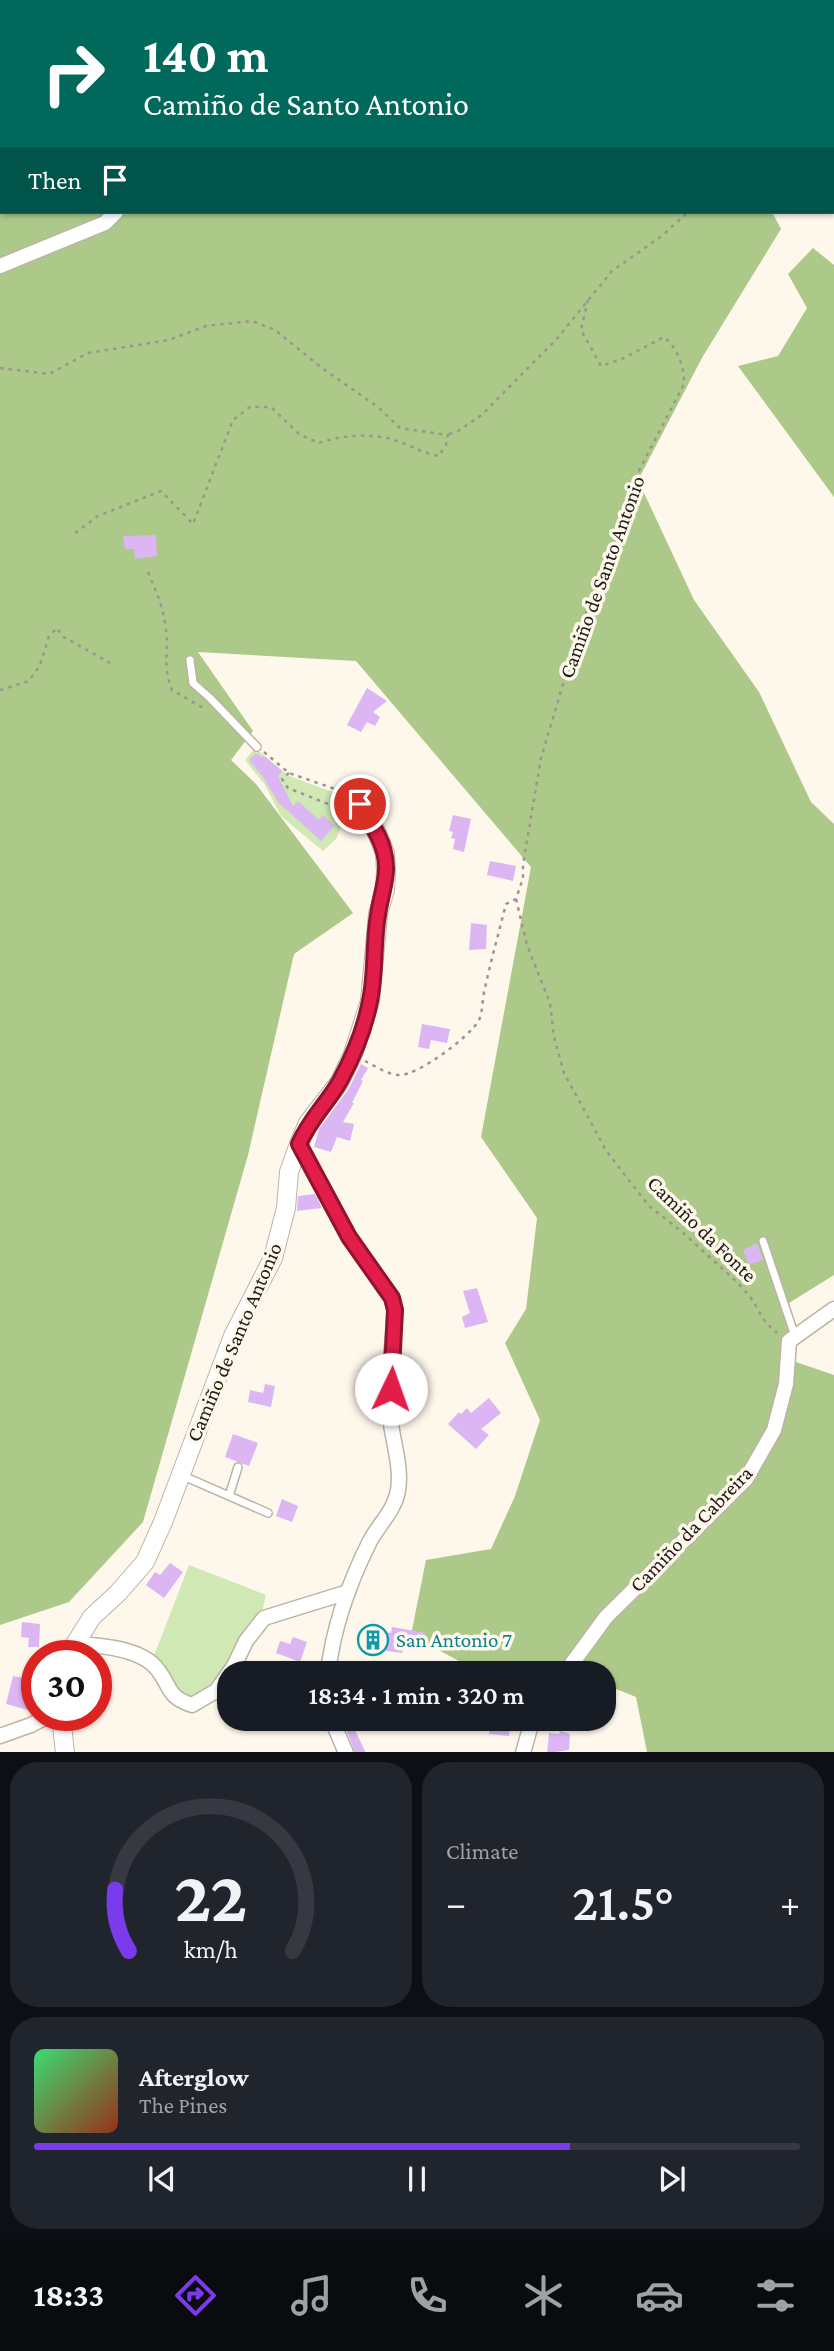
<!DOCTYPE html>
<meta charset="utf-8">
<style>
body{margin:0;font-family:"Crimson Pro",serif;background:#20242c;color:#f1f3f6;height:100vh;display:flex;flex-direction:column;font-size:26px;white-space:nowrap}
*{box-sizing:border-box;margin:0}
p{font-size:23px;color:#9ea1a6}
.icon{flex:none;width:38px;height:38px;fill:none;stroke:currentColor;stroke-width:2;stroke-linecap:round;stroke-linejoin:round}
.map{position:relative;height:1752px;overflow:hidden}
.panel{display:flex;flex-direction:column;gap:10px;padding:10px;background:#0d0f14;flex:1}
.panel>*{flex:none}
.hud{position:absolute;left:0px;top:0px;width:835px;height:214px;box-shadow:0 2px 5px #0004;background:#00695c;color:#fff;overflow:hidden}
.speed{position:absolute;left:21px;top:1640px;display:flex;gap:14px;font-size:35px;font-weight:700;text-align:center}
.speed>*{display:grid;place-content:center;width:91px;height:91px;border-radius:50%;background:#171b24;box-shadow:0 2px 5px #0004;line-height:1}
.speed .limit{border:10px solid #d22;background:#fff;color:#111}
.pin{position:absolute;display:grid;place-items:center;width:60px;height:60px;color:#fff;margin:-30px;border:4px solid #fff;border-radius:50%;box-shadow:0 2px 7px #0007}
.me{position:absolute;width:77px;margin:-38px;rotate:3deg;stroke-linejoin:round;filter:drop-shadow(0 0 5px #0008)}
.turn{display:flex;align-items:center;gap:24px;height:147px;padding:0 28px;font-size:32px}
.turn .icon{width:91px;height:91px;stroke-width:2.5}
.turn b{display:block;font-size:49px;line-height:60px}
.then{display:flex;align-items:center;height:66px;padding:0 28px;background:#0003;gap:14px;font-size:26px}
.big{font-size:52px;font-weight:600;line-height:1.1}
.panel .card{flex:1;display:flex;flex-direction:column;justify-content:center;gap:10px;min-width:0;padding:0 24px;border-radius:28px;background:#20242c}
.panel .dial{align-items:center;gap:0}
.dial svg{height:182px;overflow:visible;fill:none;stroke:#363941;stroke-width:7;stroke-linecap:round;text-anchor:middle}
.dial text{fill:#f1f3f6;stroke:none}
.song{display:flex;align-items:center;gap:21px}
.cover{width:84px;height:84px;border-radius:10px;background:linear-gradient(135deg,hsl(140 70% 55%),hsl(10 70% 35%))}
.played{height:7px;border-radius:4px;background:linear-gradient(90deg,#7c3aed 70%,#363941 70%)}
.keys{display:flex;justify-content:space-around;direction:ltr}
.heat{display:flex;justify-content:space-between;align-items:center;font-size:38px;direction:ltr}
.panel .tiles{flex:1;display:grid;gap:10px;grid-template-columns:1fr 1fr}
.card:last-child{grid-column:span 2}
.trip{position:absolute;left:217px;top:1661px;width:399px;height:70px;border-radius:28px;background:#171b24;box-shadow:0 2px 5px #0004;font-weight:600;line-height:70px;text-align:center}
.dock{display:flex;height:112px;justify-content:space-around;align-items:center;background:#090b0e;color:#9ea1a6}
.dock .icon{width:49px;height:49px}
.dock .on{color:#7c3aed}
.dock b{font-size:32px;color:#f1f3f6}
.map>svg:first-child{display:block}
.green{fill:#d0e8b4}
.forest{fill:#acc989}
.building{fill:#dbb6f3}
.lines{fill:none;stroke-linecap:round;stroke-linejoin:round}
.service-casing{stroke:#bcb3a4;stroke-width:10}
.minor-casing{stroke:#bcb3a4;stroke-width:17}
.tertiary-casing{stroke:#bcb3a4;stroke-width:20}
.path{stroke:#9b968d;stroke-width:2.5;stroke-dasharray:3.5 5;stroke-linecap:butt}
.service{stroke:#fff;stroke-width:7}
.minor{stroke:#fff;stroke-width:14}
.tertiary{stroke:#fff;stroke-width:18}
.route-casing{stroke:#92132f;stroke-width:18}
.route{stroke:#e11d48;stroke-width:12}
.labels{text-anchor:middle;stroke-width:7;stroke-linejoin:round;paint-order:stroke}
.street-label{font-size:21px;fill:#1e1b15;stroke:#fef7eb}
.culture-label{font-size:21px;fill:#0d838f;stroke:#fef7eb;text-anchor:start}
</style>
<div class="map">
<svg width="834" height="1753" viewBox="0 0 834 1753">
<rect width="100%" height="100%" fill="#fef7eb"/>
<g class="green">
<polygon points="255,748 289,776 344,796 350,805 336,839 323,851 281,816 265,785 245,760"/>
<polygon points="189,1565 266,1595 260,1621 214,1686 195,1697 182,1697 161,1663 154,1656"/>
</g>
<g class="forest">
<polygon points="0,0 737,2 2,2 2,212 772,212 781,229 703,356 638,480 694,600 759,692 811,802 834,824 834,1275 789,1303 793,1361 834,1375 834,1752 647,1752 636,1697 604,1684 604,1673 481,1673 411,1635 426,1560 491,1549 515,1496 540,1420 505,1343 526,1309 537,1218 481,1137 531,867 356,661 198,652 253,731 231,760 256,784 353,913 294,954 248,1155 143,1522 69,1602 0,1625"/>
<polygon points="813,248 834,265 834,497 738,366 778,356 807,308 788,274"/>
</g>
<g class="building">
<polygon points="156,535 157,556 135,559 134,549 125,549 123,536"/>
<polygon points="367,688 387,701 373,712 380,717 375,726 367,722 361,732 347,725"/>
<polygon points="256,753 262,757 264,756 282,771 278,776 293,806 298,801 319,820 323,815 334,826 321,841 278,802 263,777 249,760"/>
<polygon points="453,815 471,819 464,852 453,849 455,839 451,838 453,832 449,831"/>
<polygon points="490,861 516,866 513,881 487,875"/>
<polygon points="471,923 487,925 486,949 469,950"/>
<polygon points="422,1024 450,1029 447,1043 431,1040 429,1049 418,1047"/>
<polygon points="361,1064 368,1068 361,1080 363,1081 352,1103 354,1103 343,1122 354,1124 350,1141 337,1137 331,1152 314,1147 319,1129 348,1090"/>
<polygon points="315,1194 322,1208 297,1211 298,1196"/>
<polygon points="757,1243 763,1260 749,1265 743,1250"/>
<polygon points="477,1288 488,1322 465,1328 462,1317 470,1313 463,1291"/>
<polygon points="265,1384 275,1386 271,1407 248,1402 250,1390 263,1393"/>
<polygon points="489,1398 501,1413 481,1429 489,1435 476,1449 448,1424 459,1412 461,1414 467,1408 471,1413"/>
<polygon points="233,1434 258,1443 249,1466 225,1457"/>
<polygon points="282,1499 298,1506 292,1522 276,1516"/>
<polygon points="170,1563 183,1572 164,1598 146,1585 155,1572 160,1575"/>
<polygon points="22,1622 40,1624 39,1647 28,1647 29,1638 21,1637"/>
<polygon points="392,1627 427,1633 404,1639 402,1653 367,1648 367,1644 363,1643 366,1628 391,1633"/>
<polygon points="293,1637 307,1642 300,1662 276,1653 280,1641 290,1644"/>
<polygon points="13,1676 35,1680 28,1710 6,1704"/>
<polygon points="342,1718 349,1718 366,1753 355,1753"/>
<polygon points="491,1718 511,1718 509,1736 489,1734"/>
<polygon points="560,1731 570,1734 569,1750 547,1753 549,1733 559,1734"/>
</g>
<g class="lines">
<g class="service-casing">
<g id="service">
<polyline points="190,660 193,683 210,698 257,747"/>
<polyline points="763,1241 795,1336"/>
<polyline points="181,1475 268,1513"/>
<polyline points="229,1496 238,1467"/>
</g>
</g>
<g class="minor-casing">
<g id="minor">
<polyline points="304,2 306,0"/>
<polyline points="0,266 105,223 116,212"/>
<path d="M299,1144L349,1237L392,1298L395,1310C393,1344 387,1383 390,1416C392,1440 402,1466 398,1490C395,1510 379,1524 370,1541C350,1581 333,1628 328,1673"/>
<path d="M75,1644C100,1645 142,1648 158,1670C172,1688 166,1696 192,1705L216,1691L234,1666L246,1641L264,1618L348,1592"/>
<polyline points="565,1673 606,1617 746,1479 774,1430 786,1384 789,1341 834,1309"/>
<polyline points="331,1718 346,1753"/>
<polyline points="0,1736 31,1725 50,1715"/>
<polyline points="523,1753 530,1728 536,1718"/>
</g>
</g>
<g class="tertiary-casing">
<g id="tertiary">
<polyline points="72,1656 75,1644 92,1617 118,1593 145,1562 163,1522 233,1336 273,1258 286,1208 289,1172 299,1144 308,1123 339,1083 353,1054 370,1001 378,914 385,890 386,871 385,853 377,833 360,804 349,794"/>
<polyline points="61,1715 65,1753"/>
</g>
</g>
<g class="path">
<polyline points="11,2 13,0"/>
<polyline points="0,10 2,9"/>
<polyline points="833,158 834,158"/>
<path d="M0,368L49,374L88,353L169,340L206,326L252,321L275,330L322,368L378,407L400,428L448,435L446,445L439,456C422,453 408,444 391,439C367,433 342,435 319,443L299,434L271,407H250L233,420L193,524L161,491L98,516L74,534"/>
<polyline points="449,434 458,431 483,414 515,381 555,341 612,271 663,235 688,212"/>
<path d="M148,572C156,591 164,609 166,630C169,654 162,664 172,690L205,709"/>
<polyline points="0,690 29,681 40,665 49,636 57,628 62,636 110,663"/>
<polyline points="264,752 289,773 335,789"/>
<polyline points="289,773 282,779 288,788 333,806"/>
<polyline points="516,899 527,945 550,1003 554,1037 564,1073 607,1152 649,1206 681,1231 738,1283 751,1298 766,1323 777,1333"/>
<path d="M365,1061C375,1066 388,1075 400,1075C418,1075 470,1037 479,1020C483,1012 482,998 485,988C491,960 499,932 506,904L516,899L523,878V864L541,758L581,624L618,544L636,476L684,384C684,366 678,349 664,337L622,359L601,366L581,330L588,299"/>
</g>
<use href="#service" class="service"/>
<use href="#minor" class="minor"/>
<use href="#tertiary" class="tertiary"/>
</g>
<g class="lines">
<g class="route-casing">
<path id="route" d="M360,804C368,820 380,834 384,852C390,874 381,893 378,915C373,943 376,973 370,1001C365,1027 353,1057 340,1081C327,1104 311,1117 299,1144L349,1237L392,1298L395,1310L391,1389"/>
</g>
<use href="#route" class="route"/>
</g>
<defs>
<g id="building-ring" transform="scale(1.575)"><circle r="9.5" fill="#fef7eb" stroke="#0f9aa8" stroke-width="1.5"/><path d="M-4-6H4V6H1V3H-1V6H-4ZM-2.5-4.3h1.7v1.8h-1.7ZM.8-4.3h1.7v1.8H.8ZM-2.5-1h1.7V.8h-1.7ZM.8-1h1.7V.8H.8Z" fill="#0f9aa8"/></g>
</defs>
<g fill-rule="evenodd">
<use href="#building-ring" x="373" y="1640"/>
</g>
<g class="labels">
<g class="street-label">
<text transform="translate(602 577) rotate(-70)" y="7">Camiño de Santo Antonio</text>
<text transform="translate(702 1229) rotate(44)" y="7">Camiño da Fonte</text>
<text transform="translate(234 1342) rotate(-67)" y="7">Camiño de Santo Antonio</text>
<text transform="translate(691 1529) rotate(-46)" y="7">Camiño da Cabreira</text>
</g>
<g class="culture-label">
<text x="396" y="1647">San Antonio 7</text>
</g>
</g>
</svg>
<div class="speed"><div class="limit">30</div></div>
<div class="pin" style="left:360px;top:804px;background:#d93025"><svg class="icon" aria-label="arrive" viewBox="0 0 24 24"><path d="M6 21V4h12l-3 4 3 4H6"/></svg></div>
<svg class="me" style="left:391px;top:1389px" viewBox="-20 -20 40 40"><circle r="19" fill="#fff"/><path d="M0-13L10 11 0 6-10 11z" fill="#e11d48"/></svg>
<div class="trip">18:34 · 1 min · 320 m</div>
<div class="hud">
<div class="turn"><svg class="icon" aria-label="right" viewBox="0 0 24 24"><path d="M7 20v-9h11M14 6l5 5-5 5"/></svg><div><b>140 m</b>Camiño de Santo Antonio</div></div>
<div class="then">Then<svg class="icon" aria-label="arrive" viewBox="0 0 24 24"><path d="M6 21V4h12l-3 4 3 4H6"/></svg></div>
</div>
</div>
<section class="panel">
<div class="tiles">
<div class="card dial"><svg viewBox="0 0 100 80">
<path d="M14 69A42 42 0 1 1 86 69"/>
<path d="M14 69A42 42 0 0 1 8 42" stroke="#7c3aed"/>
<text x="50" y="56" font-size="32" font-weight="700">22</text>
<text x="50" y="72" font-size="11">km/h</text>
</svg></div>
<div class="card"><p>Climate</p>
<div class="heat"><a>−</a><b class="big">21.5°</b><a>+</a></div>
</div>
<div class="card">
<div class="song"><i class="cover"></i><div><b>Afterglow</b><p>The Pines</p></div></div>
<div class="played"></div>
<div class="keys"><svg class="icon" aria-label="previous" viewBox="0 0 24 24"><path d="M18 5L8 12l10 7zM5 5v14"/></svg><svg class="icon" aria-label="pause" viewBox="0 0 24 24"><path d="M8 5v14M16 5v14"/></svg><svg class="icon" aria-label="next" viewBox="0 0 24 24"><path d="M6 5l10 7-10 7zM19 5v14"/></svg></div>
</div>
</div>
</section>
<nav class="dock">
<b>18:33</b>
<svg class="icon on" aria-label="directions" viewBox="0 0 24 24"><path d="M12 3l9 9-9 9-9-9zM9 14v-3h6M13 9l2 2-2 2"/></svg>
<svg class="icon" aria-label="music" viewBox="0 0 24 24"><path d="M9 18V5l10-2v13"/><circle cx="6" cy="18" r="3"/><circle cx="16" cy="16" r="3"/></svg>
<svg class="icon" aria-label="phone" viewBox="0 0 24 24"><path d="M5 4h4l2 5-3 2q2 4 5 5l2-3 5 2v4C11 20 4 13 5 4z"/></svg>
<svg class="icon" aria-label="climate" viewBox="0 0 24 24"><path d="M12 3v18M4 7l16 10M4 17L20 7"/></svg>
<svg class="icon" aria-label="car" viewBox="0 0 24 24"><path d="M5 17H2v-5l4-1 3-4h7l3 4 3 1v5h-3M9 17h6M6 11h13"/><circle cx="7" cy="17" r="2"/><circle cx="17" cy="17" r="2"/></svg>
<svg class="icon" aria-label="filters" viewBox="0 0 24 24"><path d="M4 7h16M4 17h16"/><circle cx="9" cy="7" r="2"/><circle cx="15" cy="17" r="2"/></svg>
</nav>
